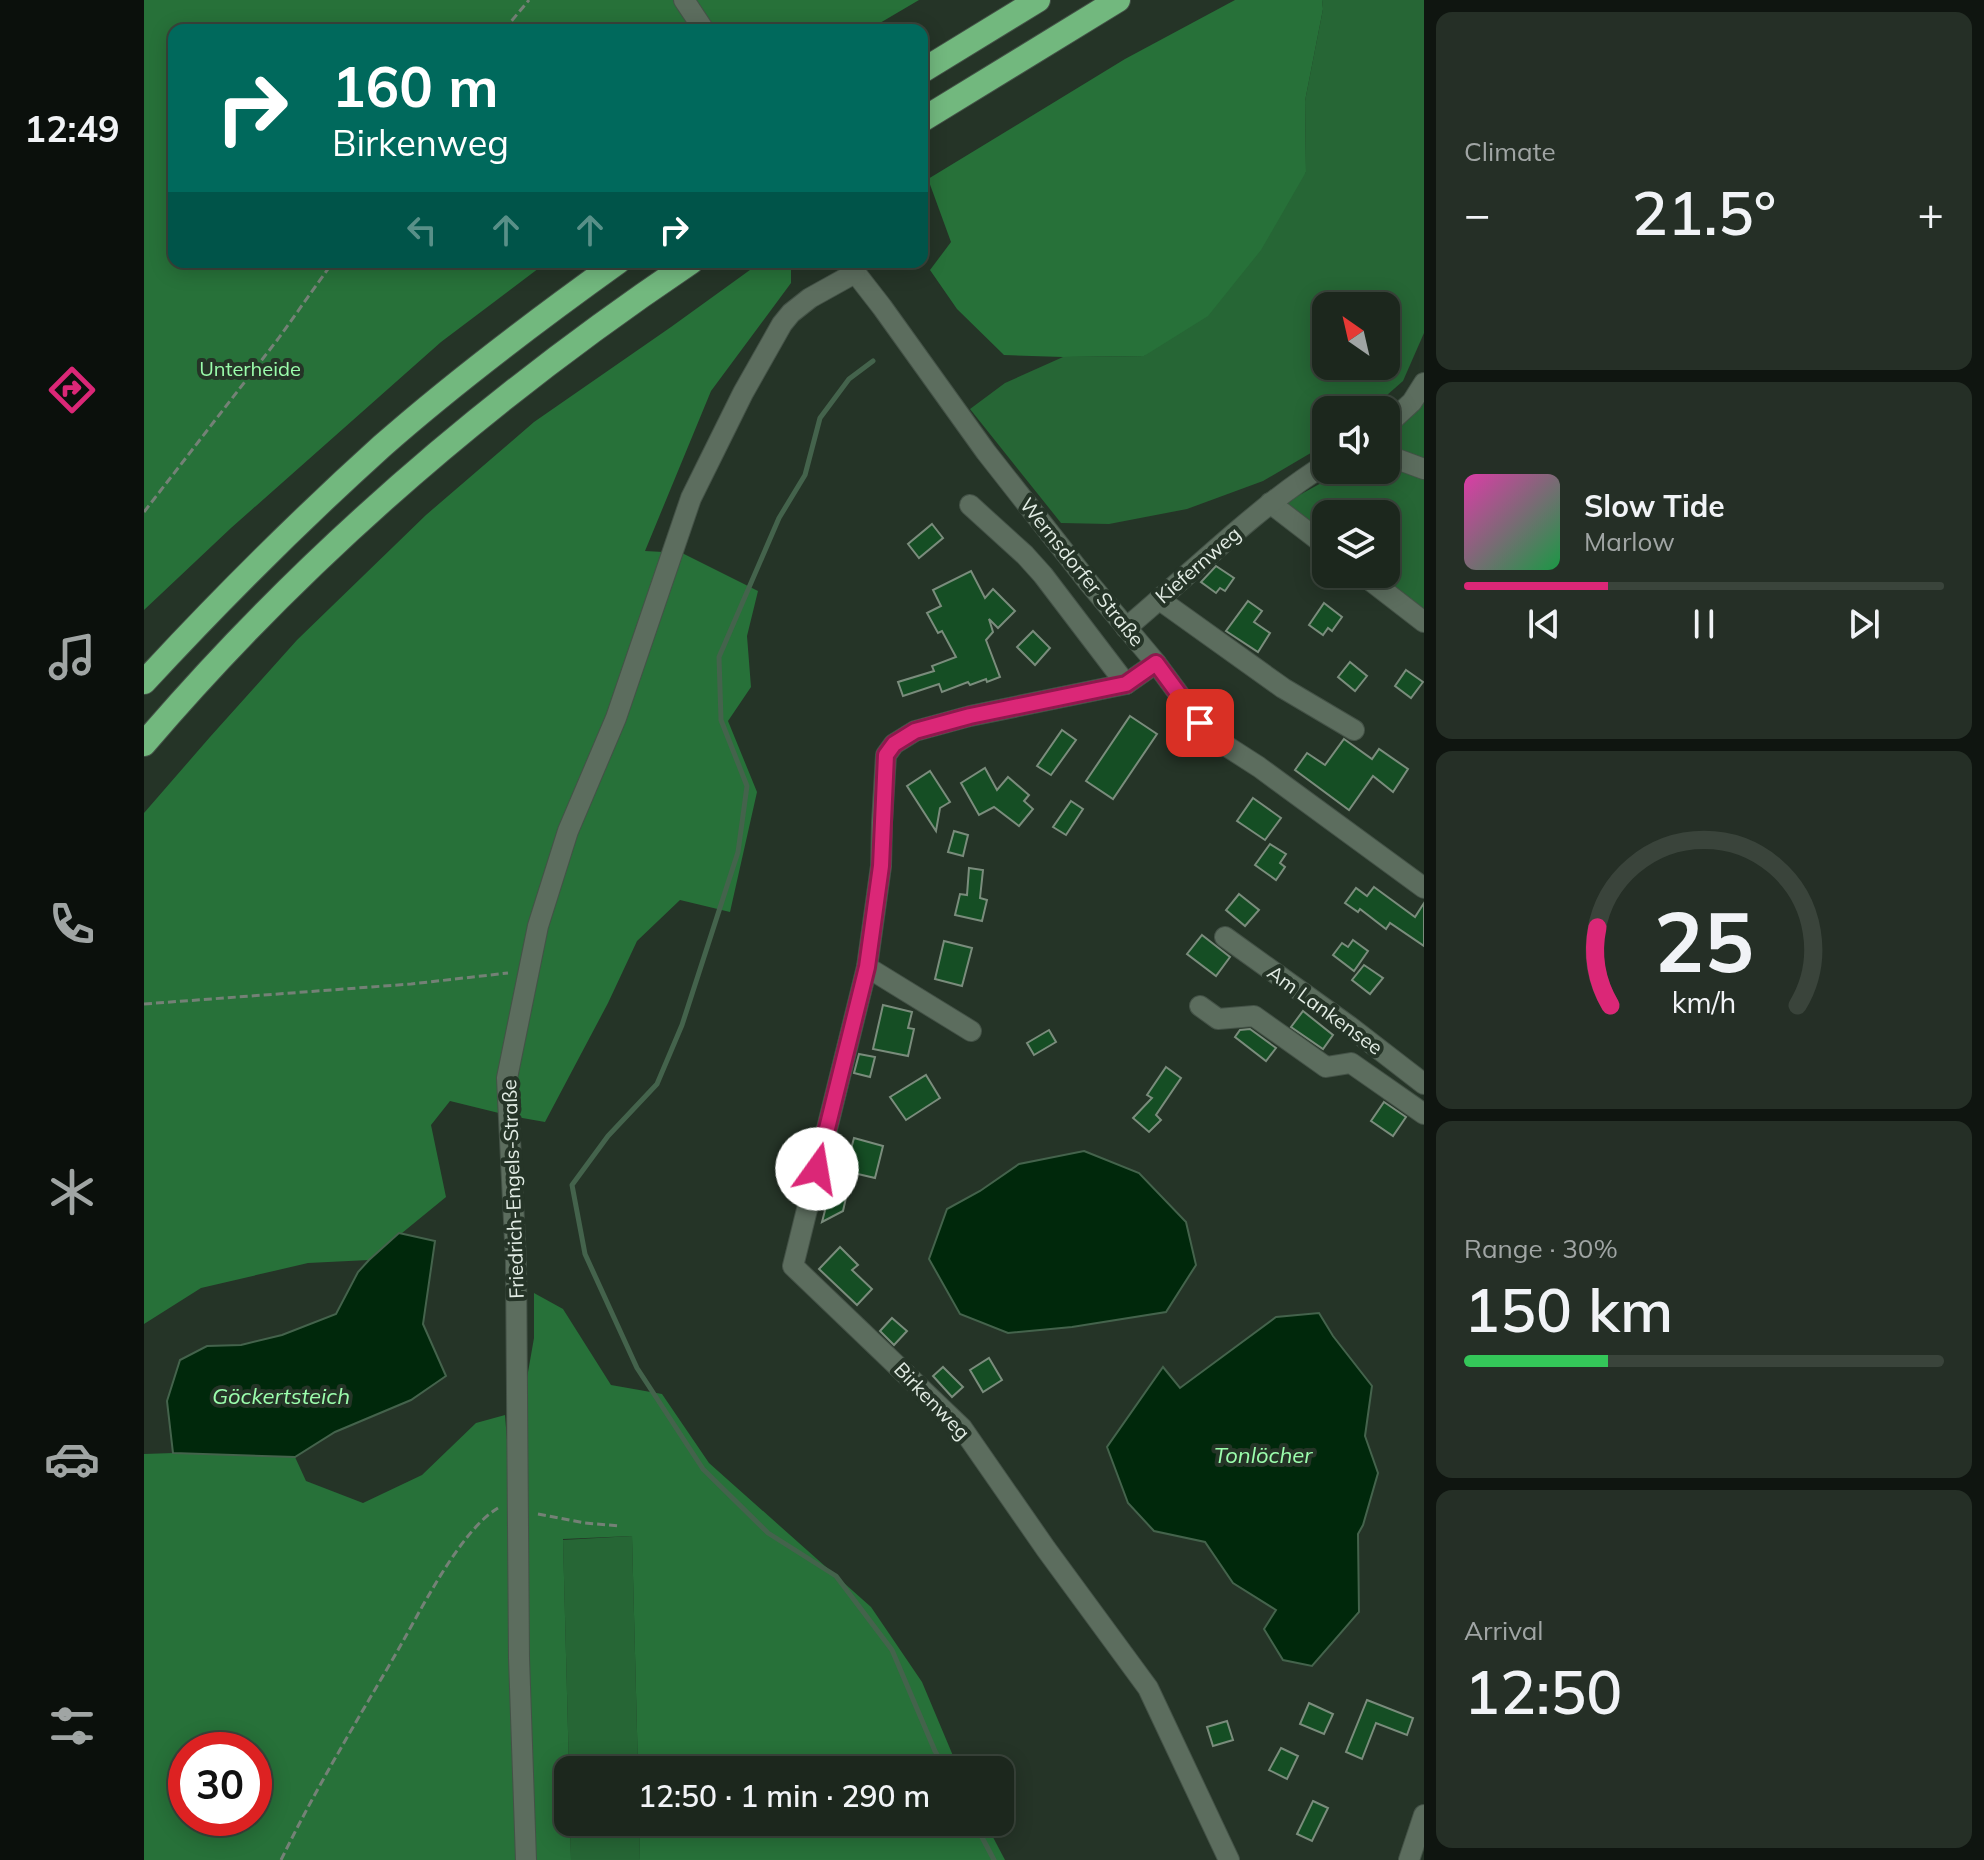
<!DOCTYPE html>
<meta charset="utf-8">
<style>
body{margin:0;font-family:Mulish,sans-serif;background:#252f26;color:#f1f3f6;height:100vh;display:flex;flex-direction:column;font-size:30px;white-space:nowrap}
*{box-sizing:border-box;margin:0}
p{font-size:26px;color:#a0a5a4}
.icon{flex:none;width:44px;height:44px;fill:none;stroke:currentColor;stroke-width:2;stroke-linecap:round;stroke-linejoin:round}
.map{position:relative;flex:1;overflow:hidden}
.panel{display:flex;flex-direction:column;gap:12px;padding:12px;background:#0f1510;width:560px}
.panel>*{flex:none}
.guide{position:absolute;left:24px;top:24px;width:760px;height:244px;border-radius:16px;box-shadow:0 4px 20px #0003,0 0 0 2px #3a443b;background:#00695c;color:#fff;overflow:hidden}
.needle{width:52px;rotate:326deg}
.tools{position:absolute;left:1168px;top:292px;display:grid;gap:16px}
.tools a{display:grid;place-items:center;width:88px;height:88px;border-radius:16px;background:#1c271d;box-shadow:0 4px 20px #0003,0 0 0 2px #3a443b;font-size:40px}
.speed{position:absolute;left:24px;top:1732px;display:flex;gap:16px;font-size:40px;font-weight:700;text-align:center}
.speed>*{display:grid;place-content:center;width:104px;height:104px;border-radius:50%;background:#1c271d;box-shadow:0 4px 20px #0003,0 0 0 2px #3a443b;line-height:1}
.speed .limit{border:12px solid #d22;background:#fff;color:#111}
.pin{position:absolute;display:grid;place-items:center;width:68px;height:68px;color:#fff;margin:-34px;border-radius:16px;box-shadow:0 4px 12px #0006}
.me{position:absolute;width:88px;margin:-44px;rotate:13deg;stroke-linejoin:round;filter:drop-shadow(0 0 6px #0008)}
.turn{display:flex;align-items:center;gap:28px;height:168px;padding:0 32px;font-size:36px}
.turn .icon{width:104px;height:104px;stroke-width:2.5}
.turn b{display:block;font-size:56px;line-height:68px}
.lanes{display:flex;align-items:center;height:76px;padding:0 32px;background:#0003;justify-content:center;gap:40px;direction:ltr}
.lanes .off{opacity:.35}
.big{font-size:60px;font-weight:600;line-height:1.1}
.panel .tile{flex:1;display:flex;flex-direction:column;justify-content:center;gap:12px;min-width:0;padding:0 28px;border-radius:16px;background:#252f26}
.panel .dial{align-items:center;gap:0}
.dial svg{height:208px;overflow:visible;fill:none;stroke:#3a443b;stroke-width:7;stroke-linecap:round;text-anchor:middle}
.dial text{fill:#f1f3f6;stroke:none}
.song{display:flex;align-items:center;gap:24px}
.cover{width:96px;height:96px;border-radius:12px;background:linear-gradient(135deg,hsl(320 70% 55%),hsl(140 70% 35%))}
.played{height:8px;border-radius:4px;background:linear-gradient(90deg,#db2777 30%,#3a443b 30%)}
.keys{display:flex;justify-content:space-around;direction:ltr}
.heat{display:flex;justify-content:space-between;align-items:center;font-size:44px;direction:ltr}
.charge{height:12px;border-radius:6px;background:linear-gradient(90deg,#34c759 30%,#3a443b 0)}
.trip{position:absolute;left:410px;top:1756px;width:460px;height:80px;border-radius:16px;background:#1c271d;box-shadow:0 4px 20px #0003,0 0 0 2px #3a443b;font-weight:600;line-height:80px;text-align:center}
main{display:flex;flex:1;min-height:0}
.menu{display:flex;flex-direction:column;width:144px;justify-content:space-around;align-items:center;background:#0b100c;color:#a0a5a4}
.menu .icon{width:56px;height:56px}
.menu .active{color:#db2777}
.menu b{font-size:36px;color:#f1f3f6}
.map>svg:first-child{display:block}
.green{fill:#266635;fill-rule:evenodd}
.forest{fill:#277139;fill-rule:evenodd}
.water{fill:#00280b;stroke:#44634c;stroke-width:2}
.lines{fill:none;stroke-linecap:round;stroke-linejoin:round}
.stream{stroke:#44634c;stroke-width:5}
.building{fill:#154e24;stroke:#7a8c7c;stroke-width:2}
.minor-casing{stroke:#445247;stroke-width:22}
.highway-casing{stroke:#445247;stroke-width:26}
.path{stroke:#748176;stroke-width:3;stroke-dasharray:8 4;stroke-linecap:butt}
.minor{stroke:#5c6d5e;stroke-width:20}
.highway{stroke:#72b87e;stroke-width:24}
.route-casing{stroke:#8e194d;stroke-width:20}
.route{stroke:#db2777;stroke-width:14}
.labels{text-anchor:middle;stroke-width:8;stroke-linejoin:round;paint-order:stroke}
.park-label{font-size:20px;fill:#9bfdac;stroke:#253427}
.street-label{font-size:20px;fill:#e2ece4;stroke:#253427}
.water-label{font-size:22px;font-style:italic;fill:#9cfead;stroke:#253427}
</style>
<main>
<nav class="menu">
<b>12:49</b>
<svg class="icon active" aria-label="directions" viewBox="0 0 24 24"><path d="M12 3l9 9-9 9-9-9zM9 14v-3h6M13 9l2 2-2 2"/></svg>
<svg class="icon" aria-label="music" viewBox="0 0 24 24"><path d="M9 18V5l10-2v13"/><circle cx="6" cy="18" r="3"/><circle cx="16" cy="16" r="3"/></svg>
<svg class="icon" aria-label="phone" viewBox="0 0 24 24"><path d="M5 4h4l2 5-3 2q2 4 5 5l2-3 5 2v4C11 20 4 13 5 4z"/></svg>
<svg class="icon" aria-label="climate" viewBox="0 0 24 24"><path d="M12 3v18M4 7l16 10M4 17L20 7"/></svg>
<svg class="icon" aria-label="car" viewBox="0 0 24 24"><path d="M5 17H2v-5l4-1 3-4h7l3 4 3 1v5h-3M9 17h6M6 11h13"/><circle cx="7" cy="17" r="2"/><circle cx="17" cy="17" r="2"/></svg>
<svg class="icon" aria-label="filters" viewBox="0 0 24 24"><path d="M4 7h16M4 17h16"/><circle cx="9" cy="7" r="2"/><circle cx="15" cy="17" r="2"/></svg>
</nav>
<div class="map">
<svg width="1280" height="1860" viewBox="0 0 1280 1860">
<rect width="100%" height="100%" fill="#253427"/>
<g class="green">
<path d="M1178,0H1280V333L1259,381L1226,410H1182V444L1119,481L1043,509L965,524L917,523L826,409L861,383L919,357L1000,356L1162,172L1161,101L1179,9ZM1182,306H1242V366H1182Z"/>
<polygon points="1280,400 1280,612 1230,574 1242,574 1242,514 1182,514 1182,537 1139,504 1201,470 1242,470 1242,440"/>
<polygon points="488,1536 494,1770 425,1770 419,1540"/>
<polygon points="426,1822 495,1822 496,1860 427,1860"/>
</g>
<g class="forest">
<polygon points="0,0 775,0 724,30 605,30 595,25 584,30 30,30 30,262 403,262 297,342 87,528 0,610"/>
<polygon points="1091,0 1178,0 1179,9 1161,101 1162,172 1117,250 1064,316 1000,356 919,357 860,355 813,309 786,270 807,242 784,179 981,59"/>
<polygon points="617,262 647,262 647,283 567,391 501,551 538,553 614,591 603,636 607,687 584,721 613,792 586,912 536,900 493,941 464,1003 401,1122 367,1116 306,1101 287,1125 302,1197 225,1260 164,1263 57,1288 0,1324 0,813 66,737 153,640 282,515 390,422 527,327"/>
<polygon points="390,1293 419,1309 467,1385 518,1394 565,1463 727,1607 778,1682 815,1770 494,1770 488,1536 419,1539 425,1770 424,1822 426,1822 427,1860 386,1860 377,1412 390,1338"/>
<path d="M361,1415L374,1575L372,1860H0V1454L29,1453L151,1457L162,1481L219,1503L278,1475L332,1423ZM42,1750H110V1818H42Z"/>
<polygon points="495,1822 841,1822 861,1860 496,1860"/>
</g>
<g class="water">
<polygon points="940,1151 995,1173 1042,1222 1052,1265 1022,1312 928,1327 864,1333 816,1314 785,1259 803,1209 836,1191 875,1164"/>
<polygon points="255,1233 291,1241 279,1324 302,1376 267,1400 191,1432 151,1457 29,1453 23,1401 36,1360 63,1346 97,1345 138,1335 192,1314 214,1272 225,1260"/>
<polygon points="1175,1313 1189,1336 1228,1386 1221,1436 1234,1473 1219,1525 1214,1534 1215,1612 1168,1666 1139,1660 1120,1629 1132,1610 1089,1583 1061,1542 1010,1531 984,1503 963,1447 1019,1367 1036,1388 1132,1317"/>
</g>
<g class="lines">
<g class="stream">
<polyline points="729,361 705,379 676,418 661,475 635,518 575,657 577,720 603,786 594,852 538,1025 513,1084 464,1136 428,1185 441,1254 493,1368 559,1469 624,1533 692,1576 748,1650 791,1751 802,1770"/>
<polyline points="830,1822 850,1860"/>
</g>
</g>
<g class="building">
<polygon points="788,524 799,538 775,558 764,544"/>
<polygon points="1072,566 1090,578 1081,591 1076,588 1072,593 1057,582"/>
<polygon points="827,571 841,598 849,589 871,611 854,628 845,619 849,632 842,640 856,677 843,682 842,679 826,685 824,682 798,692 795,684 759,696 754,682 790,671 788,666 812,657 798,631 794,633 783,613 797,606 789,590"/>
<polygon points="1104,601 1118,611 1110,622 1126,633 1114,652 1082,631"/>
<polygon points="1180,603 1198,617 1188,631 1184,628 1179,635 1165,625"/>
<polygon points="889,631 906,648 891,665 873,647"/>
<polygon points="1206,662 1223,676 1211,691 1194,677"/>
<polygon points="1262,670 1279,682 1267,698 1251,686"/>
<polygon points="986,716 1013,734 969,799 942,781"/>
<polygon points="918,730 932,740 907,775 893,766"/>
<polygon points="1200,739 1228,759 1235,749 1264,769 1249,792 1229,776 1205,810 1151,770 1163,753 1181,765"/>
<polygon points="841,768 853,790 864,777 885,795 880,801 889,809 875,826 850,807 835,815 817,783"/>
<polygon points="786,771 806,802 796,808 792,831 763,786"/>
<polygon points="1109,798 1137,818 1121,840 1093,821"/>
<polygon points="927,801 939,809 922,835 909,827"/>
<polygon points="810,831 824,835 819,856 804,852"/>
<polygon points="1126,844 1142,854 1136,863 1141,867 1132,880 1111,865"/>
<polygon points="825,868 839,870 836,898 843,900 838,921 811,915 816,894 823,895"/>
<polygon points="1230,887 1271,917 1280,903 1280,946 1246,923 1242,929 1216,909 1214,912 1201,903 1212,888 1223,896"/>
<polygon points="1095,894 1115,910 1101,926 1082,910"/>
<polygon points="1058,935 1086,957 1072,976 1043,954"/>
<polygon points="1209,940 1224,951 1210,971 1189,955 1198,943 1204,947"/>
<polygon points="800,941 828,948 818,986 791,979"/>
<polygon points="1220,965 1239,978 1226,994 1208,980"/>
<polygon points="739,1005 768,1012 764,1028 770,1029 764,1056 729,1049"/>
<polygon points="1159,1011 1189,1035 1179,1049 1147,1027"/>
<polygon points="1106,1029 1132,1048 1122,1061 1091,1037 1096,1030"/>
<polygon points="905,1030 912,1042 890,1055 883,1043"/>
<polygon points="715,1054 731,1057 726,1077 710,1073"/>
<polygon points="1022,1067 1037,1078 1012,1115 1017,1120 1005,1132 989,1118 1008,1098 1003,1095"/>
<polygon points="782,1075 796,1098 762,1120 746,1097"/>
<polygon points="1240,1102 1262,1117 1249,1136 1227,1121"/>
<polygon points="710,1138 739,1146 731,1178 701,1171"/>
<polygon points="690,1176 706,1180 699,1211 678,1222"/>
<polygon points="696,1247 714,1265 708,1270 728,1289 713,1305 675,1269"/>
<polygon points="748,1318 763,1331 750,1345 736,1331"/>
<polygon points="845,1358 858,1380 839,1392 826,1370"/>
<polygon points="799,1367 819,1387 808,1397 789,1376"/>
<polygon points="1223,1700 1269,1718 1263,1735 1232,1723 1218,1759 1202,1752"/>
<polygon points="1165,1703 1189,1714 1180,1734 1156,1724"/>
<polygon points="1083,1721 1089,1740 1069,1746 1063,1727"/>
<polygon points="1137,1748 1154,1756 1143,1779 1125,1770"/>
<polygon points="1169,1801 1184,1808 1168,1841 1153,1834"/>
</g>
<g class="lines">
<g class="minor-casing">
<g id="minor">
<polyline points="540,0 560,30"/>
<polyline points="703,262 738,307 842,452 945,583 1012,663 1056,723 1073,740 1115,767 1280,888"/>
<polyline points="1242,426 1268,402 1280,383"/>
<polyline points="1242,455 1280,469"/>
<polyline points="1126,503 1182,546"/>
<polyline points="826,505 881,555 899,575 982,684"/>
<polyline points="1218,574 1280,622"/>
<polyline points="1016,600 1139,688 1210,730"/>
<path d="M982,628C1049,572 1109,510 1182,464"/>
<polyline points="1012,663 982,684 826,716 771,731 750,744 742,755 738,823 737,866 723,967 649,1266 818,1428 902,1549 1004,1688 1085,1860"/>
<polyline points="1081,937 1205,1026 1280,1084"/>
<polyline points="723,967 827,1031"/>
<polyline points="1056,1006 1074,1019 1110,1016 1182,1067 1207,1063 1280,1114"/>
<polyline points="382,1860 375,1658 372,1262 363,1078 394,926 424,831 472,718 547,498 599,393 638,324 647,313 666,298 711,273"/>
<polyline points="1265,1860 1280,1815"/>
</g>
</g>
<g class="highway-casing">
<g id="highway">
<polyline points="778,71 894,0"/>
<polyline points="778,120 974,0"/>
<path d="M0,682C76,600 155,521 238,446C313,380 393,320 474,262"/>
<path d="M0,744C158,559 345,398 547,262"/>
</g>
</g>
<g class="path">
<polyline points="360,30 385,0"/>
<polyline points="0,512 134,339 189,262"/>
<polyline points="0,1004 267,984 364,973"/>
<polyline points="394,1514 441,1523 477,1526"/>
<path d="M137,1860C171,1790 211,1724 250,1657C274,1616 315,1531 354,1508"/>
</g>
<use href="#minor" class="minor"/>
<use href="#highway" class="highway"/>
</g>
<g class="lines">
<g class="route-casing">
<polyline id="route" points="673,1169 723,967 737,866 742,755 750,744 771,731 826,716 982,684 1012,663 1056,723"/>
</g>
<use href="#route" class="route"/>
</g>
<g class="labels">
<g class="park-label">
<text x="106" y="376">Unterheide</text>
</g>
<g class="street-label">
<text transform="translate(1054 565) rotate(-41)" y="7">Kiefernweg</text>
<text transform="translate(938 572) rotate(51)" y="7">Wernsdorfer Straße</text>
<text transform="translate(1181 1010) rotate(36)" y="7">Am Lankensee</text>
<text transform="translate(369 1189) rotate(-92)" y="7">Friedrich-Engels-Straße</text>
<text transform="translate(788 1401) rotate(46)" y="7">Birkenweg</text>
</g>
<g class="water-label">
<text x="137" y="1404">Göckertsteich</text>
<text x="1119" y="1463">Tonlöcher</text>
</g>
</g>
</svg>
<div class="tools">
<a><svg class="needle" viewBox="-14 -14 28 28"><path d="M0-13l5 13h-10z" fill="#e53935"/><path d="M0 13l5-13h-10z" fill="#a0a5a4"/></svg></a>
<a><svg class="icon" aria-label="sound" viewBox="0 0 24 24"><path d="M4 9h4l5-4v14l-5-4H4zM17 9q2 3 0 6"/></svg></a>
<a><svg class="icon" aria-label="layers" viewBox="0 0 24 24"><path d="M12 4l9 5-9 5-9-5zM3 14l9 5 9-5"/></svg></a>
</div>
<div class="speed"><div class="limit">30</div></div>
<div class="pin" style="left:1056px;top:723px;background:#d93025"><svg class="icon" aria-label="arrive" viewBox="0 0 24 24"><path d="M6 21V4h12l-3 4 3 4H6"/></svg></div>
<svg class="me" style="left:673px;top:1169px" viewBox="-20 -20 40 40"><circle r="19" fill="#fff"/><path d="M0-13L10 11 0 6-10 11z" fill="#db2777"/></svg>
<div class="trip">12:50 · 1 min · 290 m</div>
<div class="guide">
<div class="turn"><svg class="icon" aria-label="right" viewBox="0 0 24 24"><path d="M7 20v-9h11M14 6l5 5-5 5"/></svg><div><b>160 m</b>Birkenweg</div></div>
<div class="lanes"><svg class="icon off" aria-label="left" viewBox="0 0 24 24"><path d="M17 20v-9H6M10 6l-5 5 5 5"/></svg><svg class="icon off" aria-label="ahead" viewBox="0 0 24 24"><path d="M12 20V5M6 11l6-6 6 6"/></svg><svg class="icon off" aria-label="ahead" viewBox="0 0 24 24"><path d="M12 20V5M6 11l6-6 6 6"/></svg><svg class="icon" aria-label="right" viewBox="0 0 24 24"><path d="M7 20v-9h11M14 6l5 5-5 5"/></svg></div>
</div>
</div>
<section class="panel">
<div class="tile"><p>Climate</p>
<div class="heat"><a>−</a><b class="big">21.5°</b><a>+</a></div>
</div>
<div class="tile">
<div class="song"><i class="cover"></i><div><b>Slow Tide</b><p>Marlow</p></div></div>
<div class="played"></div>
<div class="keys"><svg class="icon" aria-label="previous" viewBox="0 0 24 24"><path d="M18 5L8 12l10 7zM5 5v14"/></svg><svg class="icon" aria-label="pause" viewBox="0 0 24 24"><path d="M8 5v14M16 5v14"/></svg><svg class="icon" aria-label="next" viewBox="0 0 24 24"><path d="M6 5l10 7-10 7zM19 5v14"/></svg></div>
</div>
<div class="tile dial"><svg viewBox="0 0 100 80">
<path d="M14 69A42 42 0 1 1 86 69"/>
<path d="M14 69A42 42 0 0 1 9 39" stroke="#db2777"/>
<text x="50" y="56" font-size="32" font-weight="700">25</text>
<text x="50" y="72" font-size="11">km/h</text>
</svg></div>
<div class="tile"><p>Range · 30%</p><b class="big">150 km</b><div class="charge"></div></div>
<div class="tile"><p>Arrival</p><b class="big">12:50</b></div>
</section>
</main>
